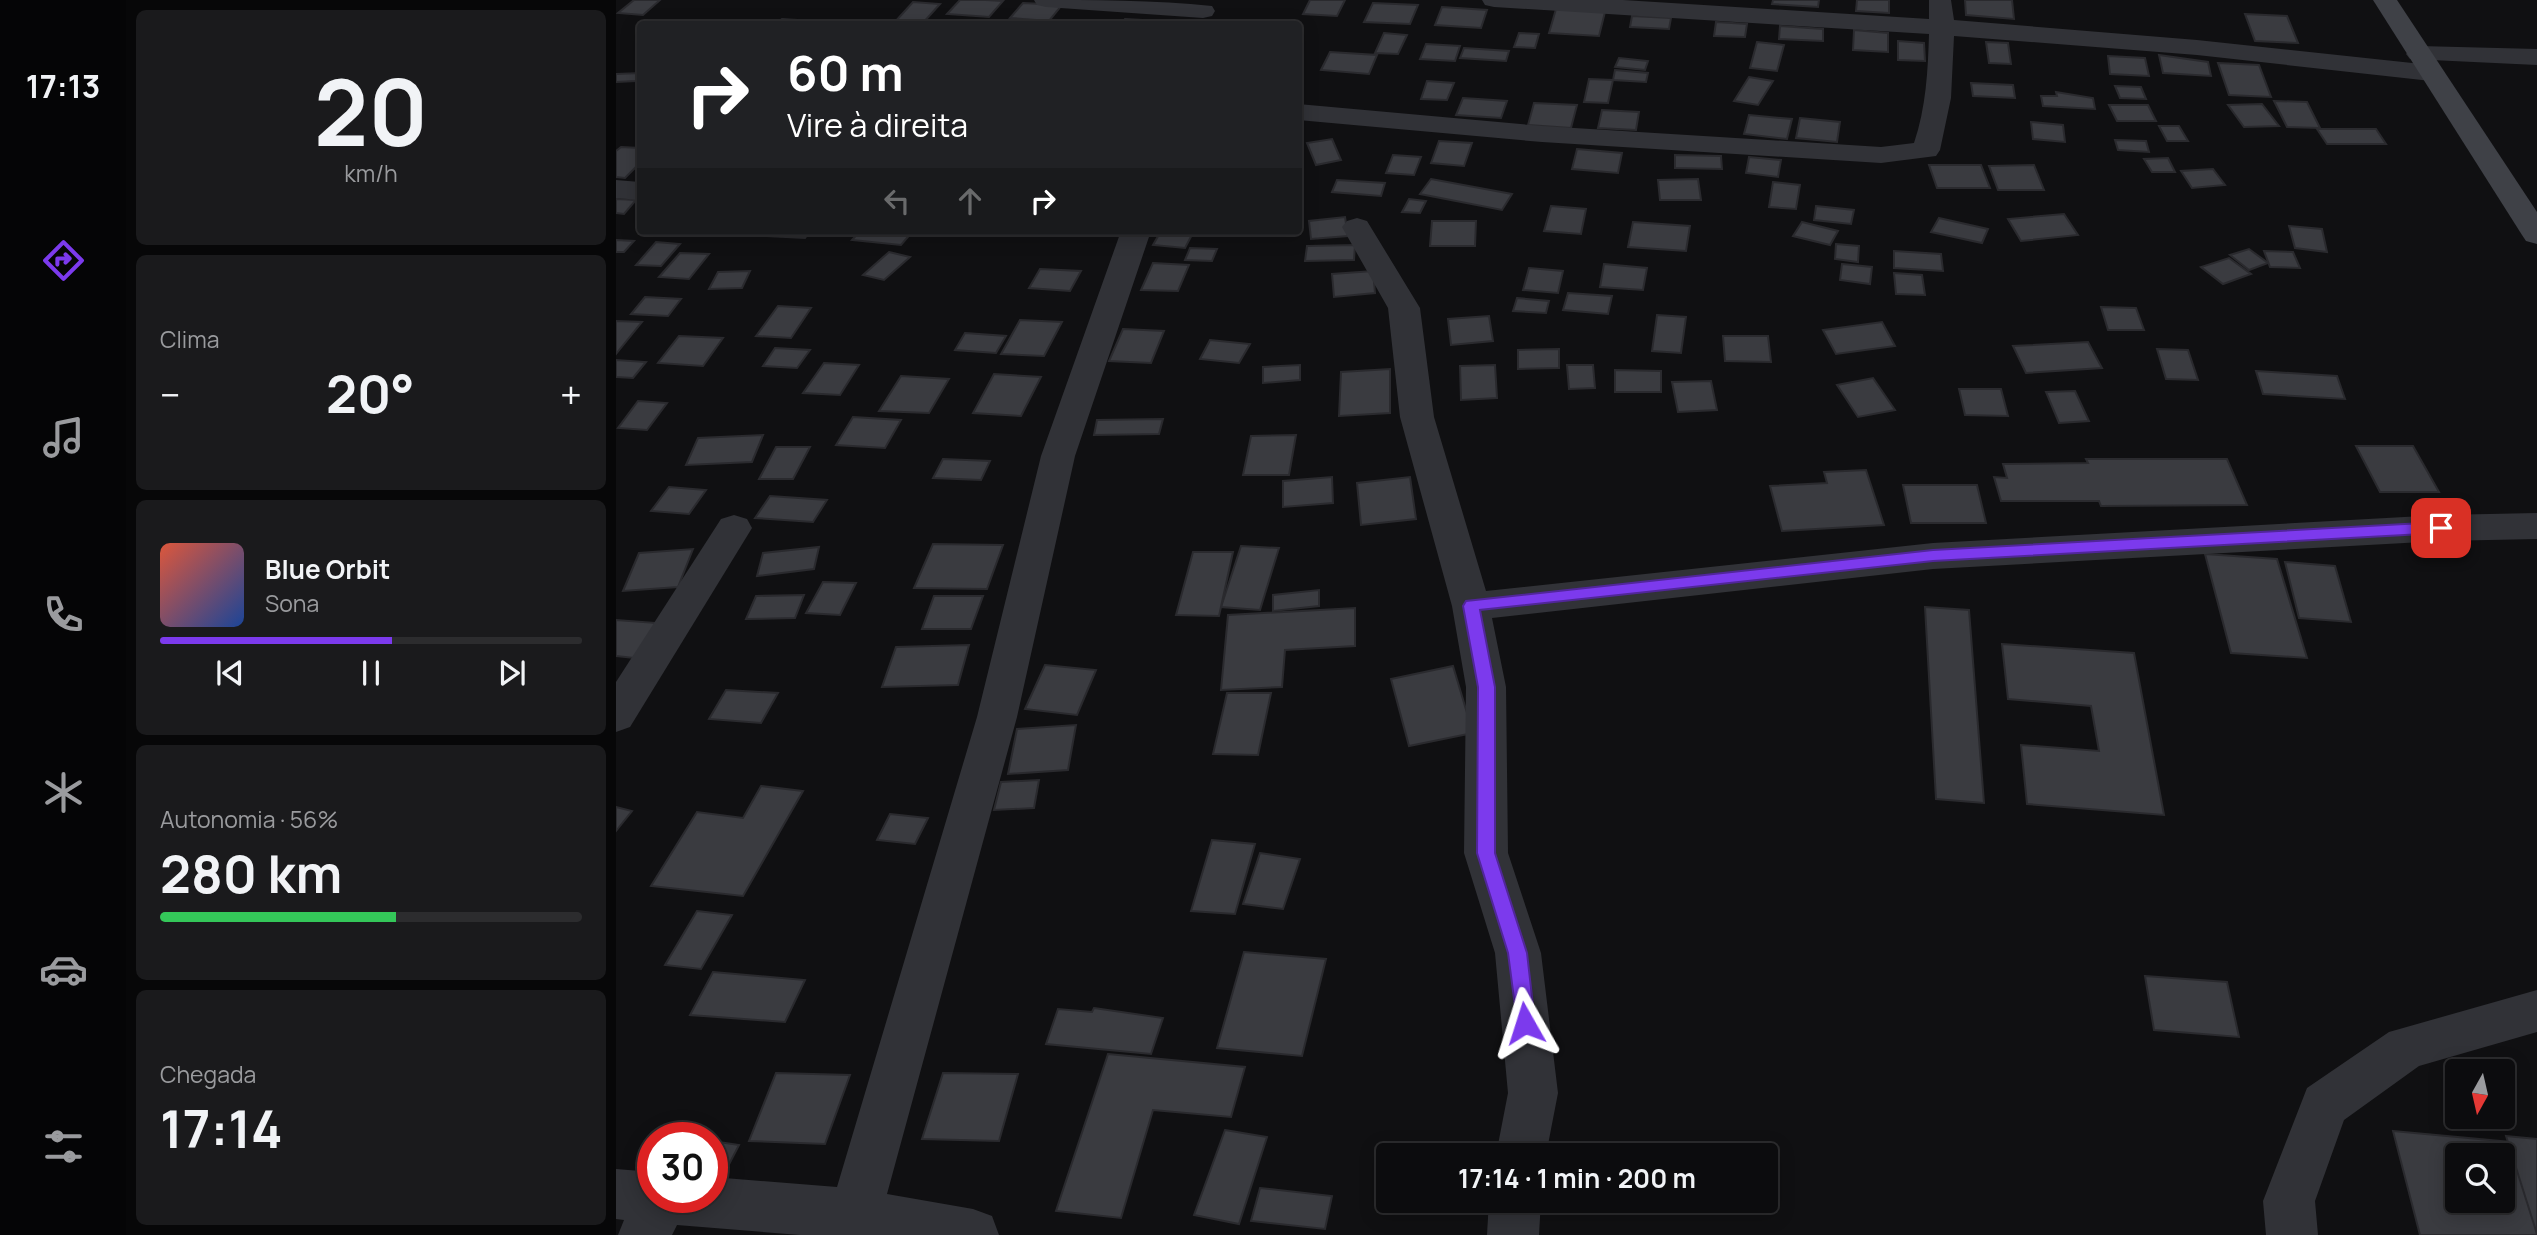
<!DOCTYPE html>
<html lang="pt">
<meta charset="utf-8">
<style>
body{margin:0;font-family:Manrope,sans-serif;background:#1a1a1c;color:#f1f3f6;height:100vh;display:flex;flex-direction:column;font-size:26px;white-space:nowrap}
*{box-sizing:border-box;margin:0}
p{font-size:23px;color:#9a9b9e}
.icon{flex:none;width:38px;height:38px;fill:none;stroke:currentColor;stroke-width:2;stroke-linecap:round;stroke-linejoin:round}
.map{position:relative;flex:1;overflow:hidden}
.details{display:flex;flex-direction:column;gap:10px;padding:10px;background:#070708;width:490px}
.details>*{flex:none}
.banner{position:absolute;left:21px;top:21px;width:665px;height:214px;border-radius:7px;box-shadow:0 4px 18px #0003,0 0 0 2px #2c2c2e;background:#202124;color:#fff;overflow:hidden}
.needle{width:46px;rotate:188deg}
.buttons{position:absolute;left:1829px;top:1059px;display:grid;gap:14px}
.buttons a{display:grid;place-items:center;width:70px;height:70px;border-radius:7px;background:#0c0c0e;box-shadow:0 4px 18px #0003,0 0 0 2px #2c2c2e;font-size:35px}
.speed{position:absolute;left:21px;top:1122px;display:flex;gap:14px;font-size:35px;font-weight:700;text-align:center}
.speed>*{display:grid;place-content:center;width:91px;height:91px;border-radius:50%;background:#0c0c0e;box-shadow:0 4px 18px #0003,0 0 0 2px #2c2c2e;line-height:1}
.speed .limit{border:10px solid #d22;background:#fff;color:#111}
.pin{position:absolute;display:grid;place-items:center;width:60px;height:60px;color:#fff;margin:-30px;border-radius:14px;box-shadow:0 4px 10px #0006}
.me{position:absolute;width:77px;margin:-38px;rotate:354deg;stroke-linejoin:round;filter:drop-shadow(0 0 5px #0008)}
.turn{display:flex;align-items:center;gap:24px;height:147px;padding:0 35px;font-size:32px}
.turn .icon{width:91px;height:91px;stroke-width:2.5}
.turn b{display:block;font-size:49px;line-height:60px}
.lanes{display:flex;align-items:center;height:66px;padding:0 35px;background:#0003;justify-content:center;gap:35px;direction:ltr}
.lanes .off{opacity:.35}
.big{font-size:52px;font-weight:700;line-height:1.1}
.details .card{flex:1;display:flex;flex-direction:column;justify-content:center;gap:10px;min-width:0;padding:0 24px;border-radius:10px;background:#1a1a1c}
.details .dial{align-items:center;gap:0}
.dial b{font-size:91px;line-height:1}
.song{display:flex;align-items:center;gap:21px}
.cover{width:84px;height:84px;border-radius:10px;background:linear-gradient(135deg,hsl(10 70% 55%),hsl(220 70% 35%))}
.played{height:7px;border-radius:4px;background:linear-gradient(90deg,#7c3aed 55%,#2c2c2e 55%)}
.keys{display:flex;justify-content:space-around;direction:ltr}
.heat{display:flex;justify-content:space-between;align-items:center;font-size:38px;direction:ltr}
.charge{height:10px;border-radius:5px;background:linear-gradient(90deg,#34c759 56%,#2c2c2e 0)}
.trip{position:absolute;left:760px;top:1143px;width:402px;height:70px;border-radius:7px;background:#0c0c0e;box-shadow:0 4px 18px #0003,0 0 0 2px #2c2c2e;font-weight:700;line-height:70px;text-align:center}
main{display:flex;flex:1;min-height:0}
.dock{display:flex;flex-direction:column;width:126px;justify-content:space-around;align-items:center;background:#050506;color:#9a9b9e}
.dock .icon{width:49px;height:49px}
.dock .on{color:#7c3aed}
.dock b{font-size:32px;color:#f1f3f6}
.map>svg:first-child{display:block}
.building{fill:#3a3b40;stroke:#2a2a2e;stroke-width:2;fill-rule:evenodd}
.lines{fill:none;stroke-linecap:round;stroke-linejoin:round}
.street{fill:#313237;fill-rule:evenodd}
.secondary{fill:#3f4147;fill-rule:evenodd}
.route{fill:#7c3aed;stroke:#51269a;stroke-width:2}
</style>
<main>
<nav class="dock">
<b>17:13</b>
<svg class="icon on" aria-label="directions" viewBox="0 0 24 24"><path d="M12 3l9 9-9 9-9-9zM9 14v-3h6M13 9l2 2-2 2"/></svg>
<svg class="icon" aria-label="music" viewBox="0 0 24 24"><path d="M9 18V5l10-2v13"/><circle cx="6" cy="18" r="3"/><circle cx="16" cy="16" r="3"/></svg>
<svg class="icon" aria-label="phone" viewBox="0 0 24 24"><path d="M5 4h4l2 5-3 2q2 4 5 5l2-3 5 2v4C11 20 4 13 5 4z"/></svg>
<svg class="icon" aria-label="climate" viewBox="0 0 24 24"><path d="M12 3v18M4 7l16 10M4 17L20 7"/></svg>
<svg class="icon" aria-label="car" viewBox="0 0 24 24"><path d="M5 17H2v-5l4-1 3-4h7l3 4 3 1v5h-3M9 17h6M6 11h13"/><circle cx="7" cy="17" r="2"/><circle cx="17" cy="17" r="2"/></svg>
<svg class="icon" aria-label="filters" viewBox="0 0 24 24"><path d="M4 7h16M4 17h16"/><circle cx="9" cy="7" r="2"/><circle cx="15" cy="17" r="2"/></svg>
</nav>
<section class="details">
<div class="card dial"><b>20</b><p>km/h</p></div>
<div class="card"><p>Clima</p>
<div class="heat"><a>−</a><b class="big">20°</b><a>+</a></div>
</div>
<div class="card">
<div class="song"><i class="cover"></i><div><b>Blue Orbit</b><p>Sona</p></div></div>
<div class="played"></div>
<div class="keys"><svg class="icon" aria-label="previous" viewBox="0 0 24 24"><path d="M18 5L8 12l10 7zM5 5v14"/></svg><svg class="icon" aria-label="pause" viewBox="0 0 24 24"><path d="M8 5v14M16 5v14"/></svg><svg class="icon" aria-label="next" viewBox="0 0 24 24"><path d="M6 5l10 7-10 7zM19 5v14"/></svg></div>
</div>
<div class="card"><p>Autonomia · 56%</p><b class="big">280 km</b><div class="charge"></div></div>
<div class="card"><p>Chegada</p><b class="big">17:14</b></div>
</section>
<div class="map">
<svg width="1921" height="1235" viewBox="0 0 1921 1235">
<rect width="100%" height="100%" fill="#101012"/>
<g class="building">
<polygon points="18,0 44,0 27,15 2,13"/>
<polygon points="344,0 370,0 387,1 373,17 331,14"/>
<polygon points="694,0 729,0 721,16 687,14"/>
<polygon points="1157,0 1203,0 1202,7 1156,4"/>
<polygon points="1241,0 1273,0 1273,13 1240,11"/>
<polygon points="1349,0 1396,0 1398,19 1350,15"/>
<polygon points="297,2 324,4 306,24 277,24"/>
<polygon points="407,3 446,5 433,21 394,18"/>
<polygon points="757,3 802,5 794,24 748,22"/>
<polygon points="826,7 871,10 865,28 819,25"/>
<polygon points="940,9 989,12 983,36 933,33"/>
<polygon points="1629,14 1671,16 1682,43 1639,41"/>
<polygon points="1016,16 1055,18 1053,29 1014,27"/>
<polygon points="166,19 212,22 159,24"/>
<polygon points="509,19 543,21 541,24 505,24"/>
<polygon points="1100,22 1131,24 1129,37 1098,36"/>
<polygon points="1164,26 1207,29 1207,41 1163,39"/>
<polygon points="1238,30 1272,33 1272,52 1237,50"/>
<polygon points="768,33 791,35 782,54 759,53"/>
<polygon points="903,33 923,34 919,48 898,47"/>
<polygon points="1282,41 1308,43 1309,61 1282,60"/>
<polygon points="1141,42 1168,45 1161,71 1134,68"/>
<polygon points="1370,42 1392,43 1395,64 1373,63"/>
<polygon points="810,44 844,46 839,61 804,59"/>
<polygon points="848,48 893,51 890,61 844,58"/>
<polygon points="714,52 761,55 753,74 705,70"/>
<polygon points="1543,55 1592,62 1595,76 1547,73"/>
<polygon points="1492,56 1529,58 1533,76 1494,74"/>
<polygon points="1003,58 1032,61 1029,70 999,67"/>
<polygon points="1602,63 1643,65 1655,97 1613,95"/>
<polygon points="999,70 1032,73 1030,82 997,80"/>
<polygon points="24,73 20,81 0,82 0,74"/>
<polygon points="1133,77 1157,81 1142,105 1118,101"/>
<polygon points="973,79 997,80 992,103 968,102"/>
<polygon points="811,81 838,83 831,100 805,99"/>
<polygon points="1355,83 1397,85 1399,98 1357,96"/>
<polygon points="1499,86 1525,87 1530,99 1504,98"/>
<polygon points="1440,92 1477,98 1479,109 1427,106 1425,96 1441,96"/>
<polygon points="847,98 891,101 885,118 840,115"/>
<polygon points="1658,101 1691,102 1704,128 1671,127"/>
<polygon points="918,103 961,105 955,128 912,125"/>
<polygon points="1646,104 1663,126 1628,127 1612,105"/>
<polygon points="1493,105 1532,105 1540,121 1501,121"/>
<polygon points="986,110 1023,112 1020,130 982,128"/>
<polygon points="1133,115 1176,119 1171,139 1128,134"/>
<polygon points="1184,118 1224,122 1221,142 1180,138"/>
<polygon points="1415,122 1447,125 1449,142 1417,139"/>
<polygon points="1543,126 1563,126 1572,141 1551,141"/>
<polygon points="1701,129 1760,129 1770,144 1711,144"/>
<polygon points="716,139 725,160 700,165 691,143"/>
<polygon points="1499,140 1530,141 1533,152 1502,150"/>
<polygon points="823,141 856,143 848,166 815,163"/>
<polygon points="5,147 24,148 24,163 9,178 0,177 0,151"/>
<polygon points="961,149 1006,153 1002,173 956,169"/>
<polygon points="777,155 805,157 798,175 770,173"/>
<polygon points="1059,155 1105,156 1106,169 1059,168"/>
<polygon points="1133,157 1165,160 1162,177 1130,173"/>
<polygon points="1552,158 1559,172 1536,172 1528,159"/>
<polygon points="1313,165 1365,165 1374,188 1321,188"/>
<polygon points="1418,165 1428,190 1382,190 1373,166"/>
<polygon points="1597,169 1609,185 1576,188 1565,171"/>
<polygon points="815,179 896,194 886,210 804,194"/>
<polygon points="1082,179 1085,200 1044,200 1042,180"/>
<polygon points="721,180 769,183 765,196 716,192"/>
<polygon points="1157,182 1184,185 1180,209 1153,207"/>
<polygon points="0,199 20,200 8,214 0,213"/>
<polygon points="793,199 810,201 804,213 786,212"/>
<polygon points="935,206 970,209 965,234 928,231"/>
<polygon points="1200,206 1238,210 1235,224 1198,220"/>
<polygon points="1448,214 1462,235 1405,241 1392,219"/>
<polygon points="729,217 732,236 695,239 693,221"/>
<polygon points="1323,218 1372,229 1366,243 1315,232"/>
<polygon points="816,221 860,221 859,246 814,246"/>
<polygon points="1017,222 1074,226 1070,251 1012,247"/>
<polygon points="1186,222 1222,231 1214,245 1177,236"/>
<polygon points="1673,226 1706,229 1711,252 1679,248"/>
<polygon points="156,231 194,231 189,238 152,236"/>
<polygon points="244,231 297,231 285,245 236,240"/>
<polygon points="545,231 578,231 569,248 537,245"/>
<polygon points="0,240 18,241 8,252 0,252"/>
<polygon points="40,242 64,244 45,266 20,265"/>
<polygon points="1220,244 1243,246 1242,262 1219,259"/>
<polygon points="739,245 738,260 689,261 691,246"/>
<polygon points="574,248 601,249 596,261 569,260"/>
<polygon points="1633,249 1652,263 1633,270 1614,255"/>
<polygon points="1278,251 1325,254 1327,271 1278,268"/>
<polygon points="1648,251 1677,252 1684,268 1654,267"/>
<polygon points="273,252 294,257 268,280 247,275"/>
<polygon points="64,253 93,254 73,279 43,277"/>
<polygon points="1613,258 1635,274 1607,284 1585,267"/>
<polygon points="537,263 573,265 562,291 525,290"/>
<polygon points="988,264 1031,268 1027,290 984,287"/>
<polygon points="1226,264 1256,267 1254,284 1224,280"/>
<polygon points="913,268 947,271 942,293 907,290"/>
<polygon points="424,269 465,271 454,291 413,288"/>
<polygon points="134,271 126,288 93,289 102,272"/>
<polygon points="757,271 759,293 718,297 716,274"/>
<polygon points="1278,273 1306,275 1309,295 1280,294"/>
<polygon points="952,293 996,296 992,314 947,310"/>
<polygon points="29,297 65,299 52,316 15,314"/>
<polygon points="901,298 933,301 930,313 897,311"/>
<polygon points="162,306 195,308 175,338 140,336"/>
<polygon points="1485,307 1520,308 1528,330 1492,330"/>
<polygon points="1041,315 1070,317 1065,353 1036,351"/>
<polygon points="873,316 877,341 835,345 832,319"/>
<polygon points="404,320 446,322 428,356 385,354"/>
<polygon points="0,321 26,322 0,354"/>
<polygon points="1266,322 1279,346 1220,354 1207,330"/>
<polygon points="507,329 548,331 535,363 493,361"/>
<polygon points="349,333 390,336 380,353 339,350"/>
<polygon points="63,336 107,338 87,366 42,363"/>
<polygon points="1107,336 1152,336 1155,362 1109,361"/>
<polygon points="594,340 634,344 623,363 584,359"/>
<polygon points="1472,342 1486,368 1410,373 1397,346"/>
<polygon points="159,348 194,350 181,368 147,366"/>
<polygon points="943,349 943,368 902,369 902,350"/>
<polygon points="1541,349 1572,350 1582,380 1550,379"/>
<polygon points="0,360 30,362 17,378 0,377"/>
<polygon points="208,363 243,365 224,395 187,393"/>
<polygon points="684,365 684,380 647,383 647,367"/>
<polygon points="879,365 881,398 845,400 844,366"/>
<polygon points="951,365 977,365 979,388 953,389"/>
<polygon points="774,369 774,413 723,416 725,372"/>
<polygon points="999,370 1045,371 1045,392 999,392"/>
<polygon points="1640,371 1721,376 1729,399 1647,394"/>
<polygon points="378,374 425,377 405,416 357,413"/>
<polygon points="285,376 333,379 313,413 263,411"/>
<polygon points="1257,378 1279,410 1242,417 1221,385"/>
<polygon points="1095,381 1101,410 1062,412 1056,382"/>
<polygon points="1343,389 1385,389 1392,416 1349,415"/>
<polygon points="1459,391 1473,421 1443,423 1430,392"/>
<polygon points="22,401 51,403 31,430 2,428"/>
<polygon points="237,417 285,420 269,448 220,445"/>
<polygon points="547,419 543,434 478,435 481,420"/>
<polygon points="147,435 136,462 70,465 82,438"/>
<polygon points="680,435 673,475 627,475 635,436"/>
<polygon points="1740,446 1797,446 1823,492 1764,492"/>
<polygon points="160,447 194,447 177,479 143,479"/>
<polygon points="327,459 374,461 365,480 317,478"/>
<polygon points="1470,459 1611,459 1631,505 1485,506 1483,501 1385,501 1378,477 1391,478 1387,464 1472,463"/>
<polygon points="1250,470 1268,525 1166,531 1154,486 1211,483 1208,472"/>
<polygon points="716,477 717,503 667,507 667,481"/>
<polygon points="794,477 800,519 745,525 741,483"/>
<polygon points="1287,485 1361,485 1370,523 1295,523"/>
<polygon points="53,487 90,490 73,514 35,511"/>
<polygon points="154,496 211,500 197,522 139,518"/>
<polygon points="317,544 387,545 371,589 298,588"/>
<polygon points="625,546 663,548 644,610 605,607"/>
<polygon points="203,547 198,569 141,576 147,553"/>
<polygon points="77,549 62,587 7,591 23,553"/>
<polygon points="577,552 617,552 603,616 560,615"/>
<polygon points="1589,554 1661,559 1691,658 1615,653"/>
<polygon points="1669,562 1719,566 1735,622 1683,618"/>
<polygon points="207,582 240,583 224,615 190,613"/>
<polygon points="703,590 703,606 657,611 657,595"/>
<polygon points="188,595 179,618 130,619 140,596"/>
<polygon points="318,596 367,596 355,629 306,629"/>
<polygon points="1309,607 1353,610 1368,803 1320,799"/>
<polygon points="739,608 739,646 669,650 666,687 605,690 612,615"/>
<polygon points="0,620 41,623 18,658 0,656"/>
<polygon points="1386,644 1518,653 1548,815 1411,804 1405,745 1483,751 1475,706 1392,699"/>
<polygon points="353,645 342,685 266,687 280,647"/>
<polygon points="429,665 480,670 461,715 409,709"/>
<polygon points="837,666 857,733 793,746 775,679"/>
<polygon points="110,690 162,693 145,723 93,719"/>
<polygon points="611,693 655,693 642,755 597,754"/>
<polygon points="460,725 452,770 392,774 401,729"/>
<polygon points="423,780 418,808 378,810 385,782"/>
<polygon points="145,786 187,791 127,896 35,886 81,812 127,818"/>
<polygon points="0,807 16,811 0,831"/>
<polygon points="274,814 312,818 299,844 261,840"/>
<polygon points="596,840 639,844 619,914 575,911"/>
<polygon points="644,853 684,859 667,909 627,904"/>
<polygon points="81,911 116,915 85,969 49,965"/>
<polygon points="628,952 710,959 686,1056 601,1048"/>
<polygon points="97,972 189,980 169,1022 74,1015"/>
<polygon points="1529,976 1611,982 1623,1037 1538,1030"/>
<polygon points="478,1008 547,1018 535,1054 430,1044 442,1009 476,1012"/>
<polygon points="492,1054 629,1067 615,1117 537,1110 505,1218 440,1211"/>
<polygon points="160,1073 234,1075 209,1144 133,1141"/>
<polygon points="327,1073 402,1074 383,1141 306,1139"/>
<polygon points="609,1130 651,1137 623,1224 578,1215"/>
<path d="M1777,1131L1895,1142L1921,1226V1235H1804ZM1841,1155H1886V1200H1841Z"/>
<polygon points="1890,1136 1921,1139 1921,1234"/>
<polygon points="96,1141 123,1145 107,1176 96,1175"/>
<polygon points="644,1188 716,1196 709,1229 635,1221"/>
</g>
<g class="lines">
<g class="street">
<path d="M418,0C475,0 540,0 596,6L599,11L596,16L587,18L430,7L421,5Z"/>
<path d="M866,0H1007L1313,19V0H1335L1338,20L1581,40L1815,65L1824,67L1828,73L1824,79L1815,81L1581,55L1338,36L1335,98L1324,150L1320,156L1265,163L926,142L682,120V104L926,126L1265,147L1298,143C1310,108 1312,70 1313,34L878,7L869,5Z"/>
<polygon points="1803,46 1921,49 1921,65 1794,59 1790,54 1794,49"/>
<polygon points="0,180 24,182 24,200 0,198"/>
<polygon points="741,218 751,221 804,308 818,417 870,591 1317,543 1825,515 1921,513 1921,539 1825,541 1317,569 876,618 890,687 892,853 925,953 942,1093 930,1155 880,1155 892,1093 879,953 848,853 850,687 836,606 784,417 772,308 726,227 731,221"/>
<polygon points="505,231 535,231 459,456 401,717 271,1194 357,1209 376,1216 383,1235 184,1235 61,1225 56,1235 2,1235 8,1220 0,1219 0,1169 37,1172 37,1197 96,1197 96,1177 221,1187 361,717 425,456"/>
<polygon points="118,515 131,519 136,528 14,727 0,732 0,682 105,519"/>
<polygon points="1921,990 1921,1032 1803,1066 1728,1120 1699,1201 1702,1235 1650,1235 1647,1201 1691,1088 1773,1032"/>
<polygon points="873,1200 925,1200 923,1235 871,1235"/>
</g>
<polygon class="secondary" points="1757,0 1781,0 1921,212 1921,244 1910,241 1906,235"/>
</g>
<polygon class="route" points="1825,522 1833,528 1825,533 1317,561 864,610 879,687 879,853 911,953 919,1023 916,1029 909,1032 902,1029 892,953 861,853 862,687 847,606 850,601 1317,550"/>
</svg>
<div class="buttons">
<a><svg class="needle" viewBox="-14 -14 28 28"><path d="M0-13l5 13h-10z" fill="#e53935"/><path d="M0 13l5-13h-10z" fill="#9a9b9e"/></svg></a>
<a><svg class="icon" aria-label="search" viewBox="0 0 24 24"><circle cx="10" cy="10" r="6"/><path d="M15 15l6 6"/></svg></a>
</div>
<div class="speed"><div class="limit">30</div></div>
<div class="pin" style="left:1825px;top:528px;background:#d93025"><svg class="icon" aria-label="arrive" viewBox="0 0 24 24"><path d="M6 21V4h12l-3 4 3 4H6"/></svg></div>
<svg class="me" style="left:909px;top:1023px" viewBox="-20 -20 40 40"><path d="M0-17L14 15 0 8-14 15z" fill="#7c3aed" stroke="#fff" stroke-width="4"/></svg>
<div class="trip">17:14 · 1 min · 200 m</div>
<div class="banner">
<div class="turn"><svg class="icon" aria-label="right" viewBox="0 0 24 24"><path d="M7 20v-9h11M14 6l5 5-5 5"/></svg><div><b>60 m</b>Vire à direita</div></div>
<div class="lanes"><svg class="icon off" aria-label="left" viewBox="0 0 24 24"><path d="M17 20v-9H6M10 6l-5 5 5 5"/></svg><svg class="icon off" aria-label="ahead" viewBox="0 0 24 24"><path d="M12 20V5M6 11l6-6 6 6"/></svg><svg class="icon" aria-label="right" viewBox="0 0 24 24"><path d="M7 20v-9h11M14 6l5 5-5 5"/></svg></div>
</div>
</div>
</main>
